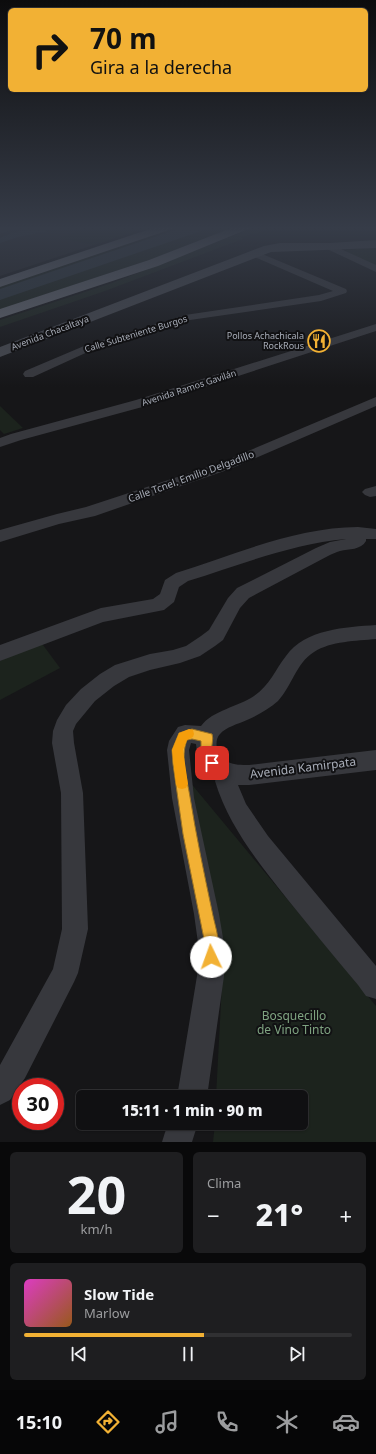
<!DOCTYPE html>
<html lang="es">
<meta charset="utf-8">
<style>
body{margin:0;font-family:"Noto Sans",sans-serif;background:#1e1e20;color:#f1f3f6;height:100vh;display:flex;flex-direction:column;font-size:15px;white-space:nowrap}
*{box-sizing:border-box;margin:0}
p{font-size:13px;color:#9c9d9f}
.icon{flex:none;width:22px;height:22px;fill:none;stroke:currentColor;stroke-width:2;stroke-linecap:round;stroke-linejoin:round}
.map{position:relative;height:1142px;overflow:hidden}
.panel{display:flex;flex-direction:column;gap:10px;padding:10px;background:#09090a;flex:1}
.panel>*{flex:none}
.hud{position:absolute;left:8px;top:8px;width:360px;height:84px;border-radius:6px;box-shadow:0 1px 3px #0004,0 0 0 1px #303032;background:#f2b134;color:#111;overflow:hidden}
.speed{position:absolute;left:12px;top:1078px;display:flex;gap:8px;font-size:20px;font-weight:700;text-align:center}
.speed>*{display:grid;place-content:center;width:52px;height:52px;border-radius:50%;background:#101012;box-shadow:0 1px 3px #0004,0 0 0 1px #303032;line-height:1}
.speed .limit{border:6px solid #d22;background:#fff;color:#111}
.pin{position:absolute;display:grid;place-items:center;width:34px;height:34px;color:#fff;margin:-17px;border-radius:8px;box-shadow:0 2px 6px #0006}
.me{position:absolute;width:44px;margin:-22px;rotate:357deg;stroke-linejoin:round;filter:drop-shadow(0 0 3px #0008)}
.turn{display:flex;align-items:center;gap:14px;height:84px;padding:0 16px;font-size:18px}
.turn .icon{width:52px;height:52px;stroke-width:2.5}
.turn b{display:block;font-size:28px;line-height:34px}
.big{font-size:30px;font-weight:800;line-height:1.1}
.panel .widget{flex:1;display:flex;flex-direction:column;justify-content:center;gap:6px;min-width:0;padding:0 14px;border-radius:6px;background:#1e1e20}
.panel .dial{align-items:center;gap:0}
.dial b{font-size:52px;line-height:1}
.song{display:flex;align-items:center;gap:12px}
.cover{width:48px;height:48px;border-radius:6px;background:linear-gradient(135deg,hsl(310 70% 55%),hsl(30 70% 35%))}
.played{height:4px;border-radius:2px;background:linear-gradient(90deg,#f2b134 55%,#303032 55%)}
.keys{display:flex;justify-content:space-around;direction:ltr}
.heat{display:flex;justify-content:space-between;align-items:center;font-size:22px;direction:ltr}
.panel .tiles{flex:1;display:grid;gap:10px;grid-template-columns:1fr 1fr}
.widget:last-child{grid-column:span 2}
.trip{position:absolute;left:76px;top:1090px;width:232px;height:40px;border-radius:6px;background:#101012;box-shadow:0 1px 3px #0004,0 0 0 1px #303032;font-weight:800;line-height:40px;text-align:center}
.dock{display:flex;height:64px;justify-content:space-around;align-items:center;background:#060607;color:#9c9d9f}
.dock .icon{width:28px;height:28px}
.dock .on{color:#f2b134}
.dock b{font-size:18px;color:#f1f3f6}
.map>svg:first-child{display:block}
.built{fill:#222225}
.green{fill:#1c231d}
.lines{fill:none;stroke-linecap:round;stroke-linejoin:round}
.canal{fill:#2c353c;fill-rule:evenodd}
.river{fill:#2c353c;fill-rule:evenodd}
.street{fill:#37383d;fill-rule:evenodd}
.secondary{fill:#45474d;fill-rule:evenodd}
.highway{fill:#63666e;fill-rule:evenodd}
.route{fill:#f2b134;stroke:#9d7322}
.slow{fill:#f59e0b}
.labels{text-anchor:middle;stroke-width:4;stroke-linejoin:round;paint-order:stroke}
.far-street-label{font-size:9px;fill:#a8adb8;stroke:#111113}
.far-poi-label{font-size:9px;fill:#a8adb8;stroke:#111113;text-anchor:end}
.street-label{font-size:10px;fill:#a8adb8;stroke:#111113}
.near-street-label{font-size:12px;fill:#a8adb8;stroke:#111113}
.near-park-label{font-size:12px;fill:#7fa381;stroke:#111113}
</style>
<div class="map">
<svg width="376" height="1142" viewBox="0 0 376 1142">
<rect width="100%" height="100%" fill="#161618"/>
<polygon class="built" points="16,227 148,227 0,276 0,232"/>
<g class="green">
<polygon points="87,227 148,227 94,245 60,238"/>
<polygon points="178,227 191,227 0,291 0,287"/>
<polygon points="206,227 235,227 158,257 0,310 0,298"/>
<polygon points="256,227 270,227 265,229 267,230 241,237 243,239 105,291 0,327 0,320 112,283"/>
<polygon points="376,247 376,266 347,252 346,250"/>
<polygon points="0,406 23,428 4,434 0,430"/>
<polygon points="40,641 60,668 0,700 0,661"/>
<polygon points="179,769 376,1006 376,1142 213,1142 215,1123 301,1123 301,1097 216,1097 224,946"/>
</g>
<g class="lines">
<polygon class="canal" points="40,227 48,227 49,229 48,231 18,237 0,243 0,238 12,233"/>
<polygon class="river" points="184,227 206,227 204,230 0,300 0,289"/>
<g class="street">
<polygon points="14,227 13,229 0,234 0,228"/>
<polygon points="330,244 376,265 376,272 327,249 325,247 327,245"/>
<polygon points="255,251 346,289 347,291 346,293 321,301 190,320 92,350 33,377 25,377 23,374 25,371 84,346 185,315 319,295 333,291 252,256 250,254"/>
<polygon points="376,324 376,331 146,406 21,440 0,447 0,438 11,434 136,400"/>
<polygon points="376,397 376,406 230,469 95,516 59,524 0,542 0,530 57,514 86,507 220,463"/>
<polygon points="376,486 376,496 370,497 365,495 362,492 365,489"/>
<path d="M358,527L376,529V539H366V541C361,550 349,549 340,551C336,552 332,554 328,556L249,598L240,608L223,640L215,646L200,656L180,663L150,670L129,677L114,686L95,701L76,724L73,731L74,743L83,793L88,929L78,973L74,982L25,1078L10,1100L0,1105V1065L53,969L62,929L61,793L52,743L53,731L57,720L66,705L81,689L100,674L115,665L150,654L173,650L186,646L201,636L209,630L228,598L237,588L316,548L330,542L346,539C291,544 240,565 188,581L179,587L174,602L164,610L103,622L0,661V645L101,608L153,599L160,594L165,580L176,573C233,555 297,527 358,527Z"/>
<path d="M376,625V639C356,641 331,641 314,652C296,663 292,686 278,701C269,709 258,715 247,720C238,724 226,727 220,734C215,739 216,748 219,754C227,765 237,765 249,765L376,750V770L249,785H238L246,804L268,836L376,966V999L366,996L358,985C334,957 311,928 288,900C259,863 229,827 215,781L216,779C204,772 197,757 196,744L191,743L189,750L194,798L219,914L225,950L224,976L207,1097H177L197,976L199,950L194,914L172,798L167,750L169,741L178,727L185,725L201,726C213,710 238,707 254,696C270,685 275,670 286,656C305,629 346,627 376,625Z"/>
<polygon points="168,1123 198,1123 192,1142 162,1142"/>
</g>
<polygon class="secondary" points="376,240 376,248 271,252 0,357 0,347 264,246 280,243 330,243"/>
<g class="highway">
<polygon points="156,227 173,227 172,229 0,287 0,279"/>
<polygon points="234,227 249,227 248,229 158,266 0,318 0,309 149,260"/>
</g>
</g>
<linearGradient id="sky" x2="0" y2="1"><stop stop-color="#0c0c0d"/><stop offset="0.59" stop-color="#363c48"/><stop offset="1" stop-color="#363c48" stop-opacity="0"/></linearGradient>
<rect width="376" height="387" fill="url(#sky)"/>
<path class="route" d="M192,729L212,734C214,739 211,745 212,751C213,755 216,759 218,763L216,767L212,768L208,767L201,752V741L192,739L187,740C180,758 187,778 190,797C196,835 204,873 212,911C215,927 223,947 216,962L211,964L206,962L204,957V939L183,834L173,764L172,750L179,733Z"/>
<polygon class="slow" points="189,729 193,730 194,734 193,737 187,740 183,750 188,784 186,788 182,789 178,788 176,784 172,750 179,733"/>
<defs>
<g id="restaurant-ring" transform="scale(1.15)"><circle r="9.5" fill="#111113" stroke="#f2b134" stroke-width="1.5"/><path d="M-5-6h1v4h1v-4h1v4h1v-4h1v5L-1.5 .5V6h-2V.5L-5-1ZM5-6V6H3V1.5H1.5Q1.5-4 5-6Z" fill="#f2b134"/></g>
</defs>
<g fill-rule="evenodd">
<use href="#restaurant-ring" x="319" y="341"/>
</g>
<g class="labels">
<g class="far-street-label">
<text transform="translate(50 333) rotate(-21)" y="3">Avenida Chacaltaya</text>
<text transform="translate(136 334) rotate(-17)" y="3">Calle Subteniente Burgos</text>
<text transform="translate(189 388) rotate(-18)" y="3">Avenida Ramos Gavilán</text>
</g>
<g class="far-poi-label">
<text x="304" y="339">Pollos Achachicala<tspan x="304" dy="10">RockRous</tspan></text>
</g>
<g class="street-label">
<text transform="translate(191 476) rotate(-20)" y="4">Calle Tcnel. Emilio Delgadillo</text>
</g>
<g class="near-street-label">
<text transform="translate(303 768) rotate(-7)" y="4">Avenida Kamirpata</text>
</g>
<g class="near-park-label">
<text x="294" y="1020">Bosquecillo<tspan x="294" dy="14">de Vino Tinto</tspan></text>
</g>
</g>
</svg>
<div class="speed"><div class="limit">30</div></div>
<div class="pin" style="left:212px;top:763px;background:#d93025"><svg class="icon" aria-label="arrive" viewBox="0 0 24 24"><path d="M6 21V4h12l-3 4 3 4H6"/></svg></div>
<svg class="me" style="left:211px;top:957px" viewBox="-20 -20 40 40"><circle r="19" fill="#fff"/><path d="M0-13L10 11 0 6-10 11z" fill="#f2b134"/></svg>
<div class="trip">15:11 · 1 min · 90 m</div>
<div class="hud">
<div class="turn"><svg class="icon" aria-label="right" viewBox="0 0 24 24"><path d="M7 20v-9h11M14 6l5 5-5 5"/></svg><div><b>70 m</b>Gira a la derecha</div></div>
</div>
</div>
<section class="panel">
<div class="tiles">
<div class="widget dial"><b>20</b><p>km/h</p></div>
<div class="widget"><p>Clima</p>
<div class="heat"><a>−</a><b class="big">21°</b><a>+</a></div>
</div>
<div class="widget">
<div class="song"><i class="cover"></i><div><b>Slow Tide</b><p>Marlow</p></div></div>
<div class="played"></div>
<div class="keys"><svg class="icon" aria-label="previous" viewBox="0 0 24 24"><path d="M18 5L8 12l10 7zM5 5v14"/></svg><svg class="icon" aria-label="pause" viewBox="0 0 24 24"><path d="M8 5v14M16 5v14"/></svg><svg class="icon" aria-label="next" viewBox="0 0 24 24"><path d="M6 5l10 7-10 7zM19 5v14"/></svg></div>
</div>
</div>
</section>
<nav class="dock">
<b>15:10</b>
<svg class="icon on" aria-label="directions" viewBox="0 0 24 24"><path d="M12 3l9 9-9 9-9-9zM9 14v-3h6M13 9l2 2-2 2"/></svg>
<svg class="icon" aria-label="music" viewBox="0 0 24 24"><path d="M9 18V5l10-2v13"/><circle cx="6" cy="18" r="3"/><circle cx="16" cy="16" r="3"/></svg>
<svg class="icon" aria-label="phone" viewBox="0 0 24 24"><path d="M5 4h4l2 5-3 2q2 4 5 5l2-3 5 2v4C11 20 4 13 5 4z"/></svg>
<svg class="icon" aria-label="climate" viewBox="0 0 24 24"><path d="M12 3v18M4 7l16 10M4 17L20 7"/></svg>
<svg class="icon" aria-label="car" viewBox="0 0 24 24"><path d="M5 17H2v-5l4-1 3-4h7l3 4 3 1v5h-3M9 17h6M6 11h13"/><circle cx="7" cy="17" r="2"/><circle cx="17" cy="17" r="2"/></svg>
</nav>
